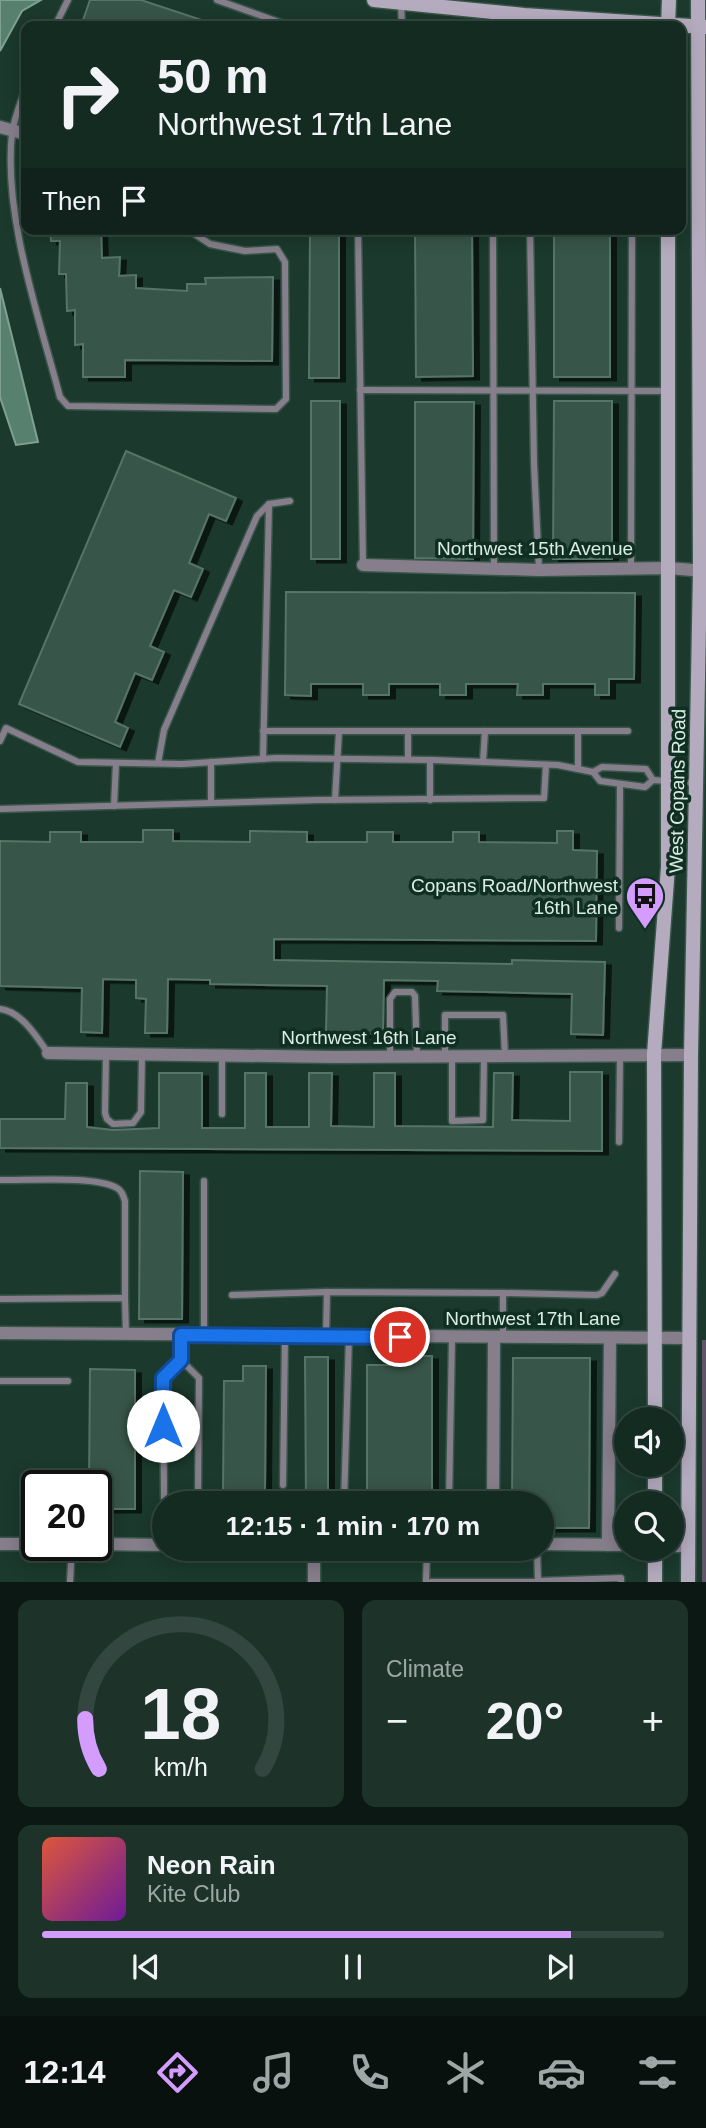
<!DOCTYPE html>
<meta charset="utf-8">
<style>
body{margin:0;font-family:Helvetica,sans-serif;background:#1d332a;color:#f1f3f6;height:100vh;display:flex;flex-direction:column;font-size:26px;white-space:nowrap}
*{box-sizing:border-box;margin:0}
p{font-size:23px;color:#9da7a5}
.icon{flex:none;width:38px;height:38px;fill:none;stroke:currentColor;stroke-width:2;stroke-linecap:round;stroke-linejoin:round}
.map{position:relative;height:1582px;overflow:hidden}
.panel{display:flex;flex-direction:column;gap:18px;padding:18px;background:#0b1813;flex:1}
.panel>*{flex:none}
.hud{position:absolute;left:21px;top:21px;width:665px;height:214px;border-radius:14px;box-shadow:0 4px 18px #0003,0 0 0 2px #334740;background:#142b22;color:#f1f3f6;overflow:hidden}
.tools{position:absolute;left:614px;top:1407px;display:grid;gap:14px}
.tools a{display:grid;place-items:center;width:70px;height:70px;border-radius:50%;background:#142b22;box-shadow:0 4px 18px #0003,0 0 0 2px #334740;font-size:35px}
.speed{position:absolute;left:21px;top:1470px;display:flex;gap:14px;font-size:35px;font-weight:700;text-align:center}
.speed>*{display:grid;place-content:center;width:91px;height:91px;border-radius:50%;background:#142b22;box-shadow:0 4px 18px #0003,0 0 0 2px #334740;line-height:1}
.speed .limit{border:4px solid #111;border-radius:10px;background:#fff;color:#111}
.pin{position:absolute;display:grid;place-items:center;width:60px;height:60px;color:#fff;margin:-30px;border:4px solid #fff;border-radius:50%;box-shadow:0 2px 7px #0007}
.me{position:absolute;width:77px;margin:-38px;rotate:0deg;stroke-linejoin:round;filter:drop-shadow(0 0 5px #0008)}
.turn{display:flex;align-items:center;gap:24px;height:147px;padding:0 21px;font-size:32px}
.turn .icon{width:91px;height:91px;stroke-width:2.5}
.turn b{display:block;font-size:49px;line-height:60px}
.then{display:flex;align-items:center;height:66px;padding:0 21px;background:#0003;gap:14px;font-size:26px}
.big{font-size:52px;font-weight:600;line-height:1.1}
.panel .tile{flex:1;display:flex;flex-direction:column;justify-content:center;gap:10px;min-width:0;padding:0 24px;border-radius:14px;background:#1d332a}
.panel .dial{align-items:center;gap:0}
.dial svg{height:182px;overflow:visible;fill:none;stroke:#334740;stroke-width:7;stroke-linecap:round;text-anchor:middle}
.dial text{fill:#f1f3f6;stroke:none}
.song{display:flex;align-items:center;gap:21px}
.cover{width:84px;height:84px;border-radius:10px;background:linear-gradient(135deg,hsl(10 70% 55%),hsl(280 70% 35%))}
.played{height:7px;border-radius:4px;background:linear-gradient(90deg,#d39cfd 85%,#334740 85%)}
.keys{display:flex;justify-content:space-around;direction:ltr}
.heat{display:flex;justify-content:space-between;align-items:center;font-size:38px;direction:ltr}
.panel .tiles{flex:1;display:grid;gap:18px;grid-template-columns:1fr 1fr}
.tile:last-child{grid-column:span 2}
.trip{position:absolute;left:152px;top:1491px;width:402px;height:70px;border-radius:35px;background:#142b22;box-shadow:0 4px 18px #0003,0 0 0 2px #334740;font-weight:600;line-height:70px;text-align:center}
.menu{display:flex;height:112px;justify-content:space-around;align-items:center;background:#08110e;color:#9da7a5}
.menu .icon{width:49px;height:49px}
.menu .current{color:#d39cfd}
.menu b{font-size:32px;color:#f1f3f6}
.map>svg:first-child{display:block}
.green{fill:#60556a}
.water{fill:#58806f;stroke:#7fa092;stroke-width:2}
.building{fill:#375548;stroke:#557466;stroke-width:2;filter:url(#shadow)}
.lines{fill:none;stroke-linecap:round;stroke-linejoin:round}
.lane-casing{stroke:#3a564a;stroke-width:9}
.street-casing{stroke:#3a564a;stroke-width:15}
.secondary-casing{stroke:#3a564a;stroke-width:17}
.lane{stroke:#867f8b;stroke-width:6}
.street{stroke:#867f8b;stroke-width:12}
.secondary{stroke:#b5abbe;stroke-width:14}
.route-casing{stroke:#114b97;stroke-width:18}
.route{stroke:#1a73e8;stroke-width:12}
.labels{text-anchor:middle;stroke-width:7;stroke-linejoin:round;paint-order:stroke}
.street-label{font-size:19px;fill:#daece3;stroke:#102f23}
.poi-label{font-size:19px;fill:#daece3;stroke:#102f23;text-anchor:end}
</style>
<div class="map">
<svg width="706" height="1582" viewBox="0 0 706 1582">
<defs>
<filter id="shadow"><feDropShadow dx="6" dy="3.5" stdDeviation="0" flood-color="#0009"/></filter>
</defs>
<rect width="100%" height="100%" fill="#1b392d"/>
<rect class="green" x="702" y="1340" width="4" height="242"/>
<g class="water">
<polygon points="0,0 41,0 22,11 0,51"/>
<polygon points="0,288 38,442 16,445 0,397"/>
</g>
<g class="building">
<polygon points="90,0 141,0 214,24 213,26 81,26"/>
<polygon points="50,229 101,229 102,258 120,257 119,276 136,275 136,288 187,291 187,284 206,284 205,278 273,277 272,361 125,360 125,377 83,377 83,344 75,345 75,310 67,311 66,274 59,274 60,241 51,241"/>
<polygon points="310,229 339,229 339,378 309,378"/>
<polygon points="415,229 472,229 473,376 416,377"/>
<rect x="554" y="229" width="56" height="148"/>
<rect x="311" y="401" width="29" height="158"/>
<polygon points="554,401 612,401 612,559 553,559"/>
<polygon points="415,402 474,402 473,559 415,558"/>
<polygon points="126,451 236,498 226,521 209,514 189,563 203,569 191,597 174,590 150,646 164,652 152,680 135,673 115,722 128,728 120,747 19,704"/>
<polygon points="286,592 635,593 634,679 609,679 609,695 595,695 595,684 543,684 543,695 517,695 518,684 466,684 466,695 440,695 440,684 389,684 389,695 363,695 363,684 311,684 311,696 285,695"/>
<polygon points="143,830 173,830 173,841 250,842 250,831 307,832 307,842 367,842 367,832 393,832 393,842 453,842 453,832 479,832 479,842 557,843 557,831 573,831 573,850 597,851 596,941 274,939 274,960 512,964 512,960 605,962 603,1035 571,1034 572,994 437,991 438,981 384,980 383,1034 326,1033 327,986 210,984 210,980 168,979 167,1033 145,1033 146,999 136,998 136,980 103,979 102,1033 81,1032 82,988 0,986 0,841 50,842 50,832 81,832 81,842 143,842"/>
<polygon points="570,1072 602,1072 602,1151 0,1148 0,1119 65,1119 66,1083 87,1083 87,1127 113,1130 159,1128 159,1073 202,1073 202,1128 245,1128 245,1073 266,1073 266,1127 309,1127 309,1073 332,1073 331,1126 374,1127 374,1073 395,1073 395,1126 493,1127 494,1073 513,1073 512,1120 570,1121"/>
<polygon points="140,1171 183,1172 182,1319 139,1319"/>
<polygon points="390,1356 432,1356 432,1491 388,1491 388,1503 367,1503 367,1365 390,1365"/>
<polygon points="305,1357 328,1357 328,1503 306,1503"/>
<polygon points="513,1358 590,1358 589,1528 542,1528 542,1503 512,1503"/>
<polygon points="243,1366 266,1366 265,1491 223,1491 224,1381 243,1381"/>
<polygon points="90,1369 135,1370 135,1509 96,1509 96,1486 89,1486"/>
<rect x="21" y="1480" width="16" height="29"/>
</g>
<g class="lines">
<g class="lane-casing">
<g id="lane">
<polyline points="217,0 290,26"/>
<polyline points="401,4 402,26"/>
<polyline points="493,12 493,26"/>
<polyline points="55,26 68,0"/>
<path d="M26,87C21,102 14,118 12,133C3,215 39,317 60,397L68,406L276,409L286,399L285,262L277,249L245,251L210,244L187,229"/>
<polyline points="358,229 363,565"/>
<polyline points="493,229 494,569"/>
<polyline points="530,229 534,463 539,570"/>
<polyline points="360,390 668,391"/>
<polyline points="631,568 632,229"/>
<polyline points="263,731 628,731"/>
<polyline points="408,731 408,759"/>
<polyline points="578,731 578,769"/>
<polyline points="0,741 6,728 78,762 182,764 276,758 433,760 558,765 593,772 600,781 645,787 653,780 694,783"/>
<polyline points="263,759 269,504"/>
<polyline points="430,760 430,800"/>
<polyline points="483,762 485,731"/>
<polyline points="158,763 164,730 257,516 269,504 290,501"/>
<polyline points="593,772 602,767 646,769 653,780"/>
<polyline points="335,800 339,731"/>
<polyline points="211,803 211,762"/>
<polyline points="114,806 116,763"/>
<polyline points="0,809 318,800 544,798 546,765"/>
<polyline points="619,928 620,784"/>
<path d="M0,1009C21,1011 37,1037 48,1053"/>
<polyline points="106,1054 105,1113 107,1119 113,1124 133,1123 141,1112 142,1054"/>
<polyline points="445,1056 445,1015 503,1015 505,1055"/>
<polyline points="452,1056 452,1121 483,1120 484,1057"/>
<polyline points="390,1057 390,999 395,992 412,992 415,996 417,1056"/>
<polyline points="222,1114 222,1056"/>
<polyline points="619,1142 620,1056"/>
<path d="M0,1180C27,1181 94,1175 117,1188C122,1191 123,1195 125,1201V1298"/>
<polyline points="503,1293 597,1295 602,1293 615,1274"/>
<polyline points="232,1295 327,1292 503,1293 503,1336"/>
<polyline points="0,1299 125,1298 126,1335"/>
<polyline points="204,1335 204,1181"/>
<polyline points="326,1336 327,1292"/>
<polyline points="181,1360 199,1378 198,1497 164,1498 163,1378 181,1360 181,1335"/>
<polyline points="0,1381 68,1381"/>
<polyline points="283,1485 285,1336"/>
<polyline points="344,1503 349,1336"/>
<polyline points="449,1503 452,1337"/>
<polyline points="537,1549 538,1581 621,1578 621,1582"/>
<polyline points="70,1582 72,1545"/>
<polyline points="426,1582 427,1549"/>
<polyline points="431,1582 538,1582"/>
</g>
</g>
<g class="street-casing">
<g id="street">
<polyline points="0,127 26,134"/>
<polyline points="363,565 539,570 668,568 706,571"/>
<polyline points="48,1053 335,1057 691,1055"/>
<polyline points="0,1333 688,1338"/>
<polyline points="493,1503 494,1338"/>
<polyline points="0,1544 37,1544"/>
<polyline points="96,1544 164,1545"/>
<polyline points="542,1544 626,1545"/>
<polyline points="608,1545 610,1338"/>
<polyline points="672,1546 687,1546"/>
<polyline points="314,1549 314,1582"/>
</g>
</g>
<g class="secondary-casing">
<g id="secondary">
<polyline points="374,0 524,15 706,27"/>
<polyline points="668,26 669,0"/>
<polyline points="655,1419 654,1054 668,867 668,229"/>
<polyline points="655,1465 655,1503"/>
<polyline points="655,1549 655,1582"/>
<polyline points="688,1582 691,1055 700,571 698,0"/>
</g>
</g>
<use href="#lane" class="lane"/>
<use href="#street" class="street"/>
<use href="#secondary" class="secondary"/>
</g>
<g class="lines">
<g class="route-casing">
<polyline id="route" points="163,1426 163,1378 181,1360 181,1335 400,1337"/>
</g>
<use href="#route" class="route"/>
</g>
<defs>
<g id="bus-pin" transform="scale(2.0125)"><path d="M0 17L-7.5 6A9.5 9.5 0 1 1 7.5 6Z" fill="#d39cfd" stroke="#102f23"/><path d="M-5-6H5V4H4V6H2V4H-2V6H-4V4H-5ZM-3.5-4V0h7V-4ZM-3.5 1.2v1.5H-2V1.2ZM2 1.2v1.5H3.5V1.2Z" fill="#111"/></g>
</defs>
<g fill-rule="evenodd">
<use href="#bus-pin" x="645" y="896"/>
</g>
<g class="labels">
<g class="street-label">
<text x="535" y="555">Northwest 15th Avenue</text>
<text transform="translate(677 791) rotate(-89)" y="7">West Copans Road</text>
<text x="369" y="1044">Northwest 16th Lane</text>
<text x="533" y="1325">Northwest 17th Lane</text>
</g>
<g class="poi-label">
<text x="618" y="892">Copans Road/Northwest<tspan x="618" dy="22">16th Lane</tspan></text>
</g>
</g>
</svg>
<div class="tools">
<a><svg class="icon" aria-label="sound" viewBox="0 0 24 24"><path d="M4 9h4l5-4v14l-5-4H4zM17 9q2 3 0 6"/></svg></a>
<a><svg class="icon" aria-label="search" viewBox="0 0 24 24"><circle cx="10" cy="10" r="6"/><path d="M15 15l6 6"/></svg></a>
</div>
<div class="speed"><div class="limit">20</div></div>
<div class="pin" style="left:400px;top:1337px;background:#d93025"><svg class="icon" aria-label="arrive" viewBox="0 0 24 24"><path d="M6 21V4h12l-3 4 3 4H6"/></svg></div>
<svg class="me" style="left:163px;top:1426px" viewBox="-20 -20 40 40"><circle r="19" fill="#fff"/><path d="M0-13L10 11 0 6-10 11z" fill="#1a73e8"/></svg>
<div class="trip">12:15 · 1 min · 170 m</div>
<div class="hud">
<div class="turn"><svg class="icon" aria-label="right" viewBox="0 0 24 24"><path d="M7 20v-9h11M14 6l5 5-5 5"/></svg><div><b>50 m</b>Northwest 17th Lane</div></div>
<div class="then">Then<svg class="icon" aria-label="arrive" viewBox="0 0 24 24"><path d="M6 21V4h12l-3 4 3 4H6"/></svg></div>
</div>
</div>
<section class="panel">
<div class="tiles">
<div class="tile dial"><svg viewBox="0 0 100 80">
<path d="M14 69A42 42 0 1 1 86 69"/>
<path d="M14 69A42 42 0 0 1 8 47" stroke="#d39cfd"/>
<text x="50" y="56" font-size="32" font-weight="700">18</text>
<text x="50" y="72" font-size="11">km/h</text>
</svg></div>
<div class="tile"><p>Climate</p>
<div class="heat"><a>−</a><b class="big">20°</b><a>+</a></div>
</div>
<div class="tile">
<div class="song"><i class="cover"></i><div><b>Neon Rain</b><p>Kite Club</p></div></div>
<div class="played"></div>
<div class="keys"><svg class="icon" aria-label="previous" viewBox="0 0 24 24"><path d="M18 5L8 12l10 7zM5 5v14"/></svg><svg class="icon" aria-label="pause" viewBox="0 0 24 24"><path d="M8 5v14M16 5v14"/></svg><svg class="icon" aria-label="next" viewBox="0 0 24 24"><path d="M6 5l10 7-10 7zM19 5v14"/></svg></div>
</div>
</div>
</section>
<nav class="menu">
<b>12:14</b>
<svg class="icon current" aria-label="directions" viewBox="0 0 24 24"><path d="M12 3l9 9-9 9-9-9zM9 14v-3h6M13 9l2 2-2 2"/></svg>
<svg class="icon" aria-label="music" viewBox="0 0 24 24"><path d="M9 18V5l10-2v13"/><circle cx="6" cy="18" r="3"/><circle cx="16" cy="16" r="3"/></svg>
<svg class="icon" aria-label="phone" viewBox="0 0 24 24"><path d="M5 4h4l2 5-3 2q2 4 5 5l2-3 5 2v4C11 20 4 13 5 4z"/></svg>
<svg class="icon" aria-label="climate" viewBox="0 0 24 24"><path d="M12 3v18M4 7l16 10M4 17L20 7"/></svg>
<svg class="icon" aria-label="car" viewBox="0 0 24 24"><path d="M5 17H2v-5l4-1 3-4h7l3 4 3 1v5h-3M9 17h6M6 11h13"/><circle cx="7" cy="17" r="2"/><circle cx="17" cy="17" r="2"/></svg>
<svg class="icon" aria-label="filters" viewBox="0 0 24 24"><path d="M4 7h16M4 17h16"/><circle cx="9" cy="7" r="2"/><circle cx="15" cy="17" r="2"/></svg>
</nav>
